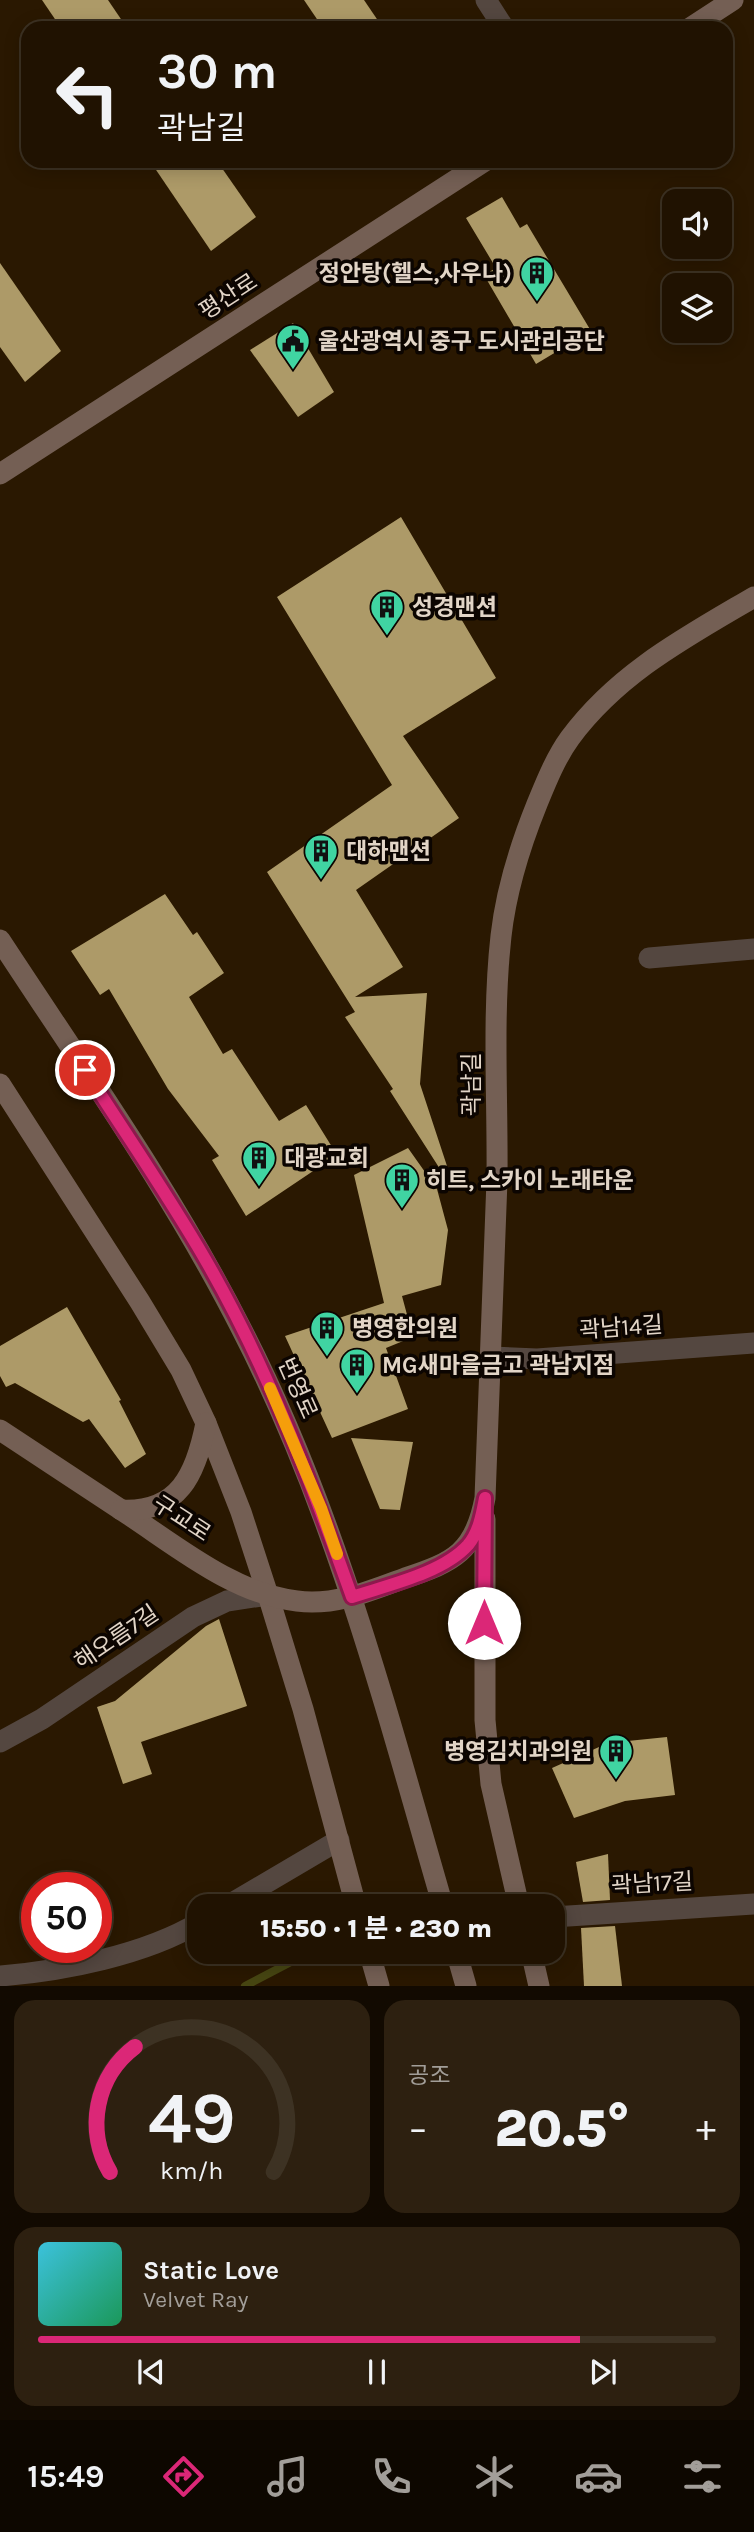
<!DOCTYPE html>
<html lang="ko">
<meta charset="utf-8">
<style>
body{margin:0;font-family:Karla,"Noto Sans KR",sans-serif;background:#2d2010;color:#f1f3f6;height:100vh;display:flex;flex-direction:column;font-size:26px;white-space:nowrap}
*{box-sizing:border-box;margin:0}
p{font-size:23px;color:#a29e99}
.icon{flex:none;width:38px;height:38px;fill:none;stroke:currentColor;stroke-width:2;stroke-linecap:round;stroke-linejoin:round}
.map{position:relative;height:1986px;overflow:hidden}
.panel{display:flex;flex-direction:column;gap:14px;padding:14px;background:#120a01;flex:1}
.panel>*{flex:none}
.guide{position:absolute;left:21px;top:21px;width:712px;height:147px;border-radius:21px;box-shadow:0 4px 18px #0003,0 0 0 2px #3d3223;background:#201201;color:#f1f3f6;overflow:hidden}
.fabs{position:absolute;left:662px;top:189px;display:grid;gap:14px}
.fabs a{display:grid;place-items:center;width:70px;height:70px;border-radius:14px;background:#201201;box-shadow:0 4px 18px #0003,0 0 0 2px #3d3223;font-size:35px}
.speed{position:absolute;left:21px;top:1872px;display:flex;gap:14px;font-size:35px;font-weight:700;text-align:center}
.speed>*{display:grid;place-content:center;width:91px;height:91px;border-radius:50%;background:#201201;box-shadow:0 4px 18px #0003,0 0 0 2px #3d3223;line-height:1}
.speed .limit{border:10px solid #d22;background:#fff;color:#111}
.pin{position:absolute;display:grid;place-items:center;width:60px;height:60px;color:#fff;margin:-30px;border:4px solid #fff;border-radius:50%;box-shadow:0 2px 7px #0007}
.me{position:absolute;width:77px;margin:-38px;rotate:0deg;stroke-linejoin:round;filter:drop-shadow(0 0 5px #0008)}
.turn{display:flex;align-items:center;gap:24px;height:147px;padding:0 21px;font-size:32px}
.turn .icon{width:91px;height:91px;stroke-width:2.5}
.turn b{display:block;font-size:49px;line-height:60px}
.big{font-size:52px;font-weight:800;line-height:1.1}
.panel .card{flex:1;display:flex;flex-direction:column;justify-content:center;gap:10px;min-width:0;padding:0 24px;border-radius:21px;background:#2d2010}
.panel .dial{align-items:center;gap:0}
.dial svg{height:182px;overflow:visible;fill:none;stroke:#3d3223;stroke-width:7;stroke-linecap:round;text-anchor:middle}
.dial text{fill:#f1f3f6;stroke:none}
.song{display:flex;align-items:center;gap:21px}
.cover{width:84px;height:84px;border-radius:10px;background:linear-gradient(135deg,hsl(190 70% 55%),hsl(150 70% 35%))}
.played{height:7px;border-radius:4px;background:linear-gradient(90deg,#db2777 80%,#3d3223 80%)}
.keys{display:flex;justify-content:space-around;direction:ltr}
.heat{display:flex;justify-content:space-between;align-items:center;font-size:38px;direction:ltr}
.panel .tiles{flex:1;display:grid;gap:14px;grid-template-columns:1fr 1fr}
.card:last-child{grid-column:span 2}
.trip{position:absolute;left:187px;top:1894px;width:378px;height:70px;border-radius:21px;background:#201201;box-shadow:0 4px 18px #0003,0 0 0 2px #3d3223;font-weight:800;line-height:70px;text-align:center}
.tabs{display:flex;height:112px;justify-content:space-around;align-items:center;background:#0d0700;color:#a29e99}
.tabs .icon{width:49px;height:49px}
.tabs .on{color:#db2777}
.tabs b{font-size:32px;color:#f1f3f6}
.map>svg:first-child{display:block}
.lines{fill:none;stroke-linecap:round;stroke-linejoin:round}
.stream{stroke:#474612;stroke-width:8}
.building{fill:#ad9a68}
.street{stroke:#544740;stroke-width:21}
.secondary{stroke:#745f54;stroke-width:21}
.route-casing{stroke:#8e194d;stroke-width:18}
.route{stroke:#db2777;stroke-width:12}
.slow{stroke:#f59e0b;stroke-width:12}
.labels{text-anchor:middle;stroke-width:7;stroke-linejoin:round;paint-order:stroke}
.poi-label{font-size:23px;font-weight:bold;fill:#e2d5c7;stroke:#0c0501;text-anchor:start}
.street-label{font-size:23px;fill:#e2d5c7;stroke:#0c0501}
</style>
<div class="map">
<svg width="754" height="1986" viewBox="0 0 754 1986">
<rect width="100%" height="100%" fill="#2a1801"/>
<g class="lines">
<polyline class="stream" points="245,1986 312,1951"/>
</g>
<g class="building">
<polygon points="42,0 108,0 127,28 61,28"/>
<polygon points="304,0 364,0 383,28 323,28"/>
<polygon points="150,161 217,161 256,217 211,251"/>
<polygon points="502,197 520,228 527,224 591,331 536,364 484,275 496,268 466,218"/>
<polygon points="0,263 61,351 25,382 0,347"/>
<polygon points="293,323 334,392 298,417 250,350"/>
<polygon points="401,517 496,678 403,736 459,818 356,890 403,967 355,997 427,993 420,1084 447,1166 440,1169 390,1091 393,1089 345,1017 355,1012 267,872 392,785 277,597"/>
<polygon points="165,894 193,935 197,932 224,973 189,997 223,1054 232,1049 279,1121 306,1105 337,1155 246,1216 212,1160 219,1156 168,1089 109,989 100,995 71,951"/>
<polygon points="408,1148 437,1189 448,1230 441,1285 402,1296 413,1337 386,1348 408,1409 332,1438 285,1336 384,1303 354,1175"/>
<polygon points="67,1307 121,1400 119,1401 146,1454 125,1468 89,1419 83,1422 15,1383 6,1387 0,1376 0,1346"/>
<polygon points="351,1438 413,1442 400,1510 380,1509"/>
<polygon points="219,1619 247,1706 141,1742 152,1774 123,1784 97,1707 115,1701 206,1626"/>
<polygon points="667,1737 675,1795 625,1801 574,1818 552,1768 608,1743"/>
<polygon points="608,1854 610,1900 583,1902 576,1862"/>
<polygon points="615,1926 622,1986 584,1986 581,1928"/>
</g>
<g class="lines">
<g class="street">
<polyline points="486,0 504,28"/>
<polyline points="649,958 754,949"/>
<polyline points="491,1357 537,1359 754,1343"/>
<polyline points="0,1742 42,1719 193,1617 227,1601 268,1595"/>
<polyline points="227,1906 339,1840"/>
<polyline points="553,1917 754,1904"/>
<path d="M0,1976C63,1971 145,1955 200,1922"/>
</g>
<g class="secondary">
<polyline points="690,28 733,0"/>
<polyline points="0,474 485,161"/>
<path d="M0,940C83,1067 172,1192 241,1328C335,1510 386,1709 443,1906"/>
<polyline points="0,1084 140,1302 181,1370 206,1423 241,1512 268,1595 303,1709 356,1906"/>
<path d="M0,1430C43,1458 86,1487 129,1515C179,1548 235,1594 297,1601C335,1606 370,1591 405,1578C454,1562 475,1552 485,1498C490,1392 494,1286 497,1180C498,1099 492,1017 501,936C506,891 520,846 537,804C546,782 556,757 570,738C618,673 686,637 754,597"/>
<path d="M121,1510C179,1513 196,1474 206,1423"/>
<polyline points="485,1519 485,1720 491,1784 519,1906"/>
<polyline points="369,1951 379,1986"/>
<polyline points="456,1951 466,1986"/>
<polyline points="531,1951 539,1986"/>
</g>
</g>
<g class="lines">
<g class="route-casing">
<path id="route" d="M85,1070C125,1133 168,1195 205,1259C267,1366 311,1482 352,1597C388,1585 443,1573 468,1545C479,1532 482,1514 485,1498L484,1623"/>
</g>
<use href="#route" class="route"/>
<polyline class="slow" points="270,1388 321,1508 337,1554"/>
</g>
<defs>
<g id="building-pin" transform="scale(1.75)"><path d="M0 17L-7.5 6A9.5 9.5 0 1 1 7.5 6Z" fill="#40d4a2" stroke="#0c0501"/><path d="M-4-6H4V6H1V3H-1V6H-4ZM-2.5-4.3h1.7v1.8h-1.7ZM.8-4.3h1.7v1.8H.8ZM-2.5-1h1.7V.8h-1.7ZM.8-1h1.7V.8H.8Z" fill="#111"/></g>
<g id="civic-pin" transform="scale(1.75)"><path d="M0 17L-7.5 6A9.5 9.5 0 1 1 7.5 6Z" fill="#40d4a2" stroke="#0c0501"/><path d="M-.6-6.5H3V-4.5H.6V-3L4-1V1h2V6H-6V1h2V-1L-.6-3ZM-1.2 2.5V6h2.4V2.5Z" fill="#111"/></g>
</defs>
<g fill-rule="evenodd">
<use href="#building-pin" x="537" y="273"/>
<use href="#civic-pin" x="293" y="341"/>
<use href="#building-pin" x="387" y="607"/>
<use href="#building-pin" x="321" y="851"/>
<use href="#building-pin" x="259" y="1158"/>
<use href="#building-pin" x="402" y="1180"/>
<use href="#building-pin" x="327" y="1328"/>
<use href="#building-pin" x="357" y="1365"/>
<use href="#building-pin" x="616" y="1751"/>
</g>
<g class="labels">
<g class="poi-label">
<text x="512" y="281" text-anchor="end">정안탕(헬스,사우나)</text>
<text x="318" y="349">울산광역시 중구 도시관리공단</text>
<text x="412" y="615">성경맨션</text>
<text x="346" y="859">대하맨션</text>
<text x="284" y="1166">대광교회</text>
<text x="426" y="1188">히트, 스카이 노래타운</text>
<text x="352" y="1336">병영한의원</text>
<text x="382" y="1373">MG새마을금고 곽남지점</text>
<text x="592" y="1759" text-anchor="end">병영김치과의원</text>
</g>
<g class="street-label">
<text transform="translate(228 296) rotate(-33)" y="8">평산로</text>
<text transform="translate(471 1084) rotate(-90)" y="8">곽남길</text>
<text transform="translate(621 1327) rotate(-4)" y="8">곽남14길</text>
<text transform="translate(298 1388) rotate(66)" y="8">번영로</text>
<text transform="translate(182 1518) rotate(33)" y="8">구교로</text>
<text transform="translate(116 1637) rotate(-34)" y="8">해오름7길</text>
<text transform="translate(652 1883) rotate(-3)" y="8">곽남17길</text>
</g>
</g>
</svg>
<div class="fabs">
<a><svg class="icon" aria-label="sound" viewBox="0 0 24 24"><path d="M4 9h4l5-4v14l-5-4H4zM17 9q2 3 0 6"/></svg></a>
<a><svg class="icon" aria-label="layers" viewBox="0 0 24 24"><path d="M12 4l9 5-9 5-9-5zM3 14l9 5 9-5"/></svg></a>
</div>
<div class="speed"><div class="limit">50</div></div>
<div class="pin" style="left:85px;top:1070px;background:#d93025"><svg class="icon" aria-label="arrive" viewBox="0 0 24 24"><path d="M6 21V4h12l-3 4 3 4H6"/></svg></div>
<svg class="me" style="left:484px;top:1623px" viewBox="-20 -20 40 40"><circle r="19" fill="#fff"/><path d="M0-13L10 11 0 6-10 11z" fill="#db2777"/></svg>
<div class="trip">15:50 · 1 분 · 230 m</div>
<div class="guide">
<div class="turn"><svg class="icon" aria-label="left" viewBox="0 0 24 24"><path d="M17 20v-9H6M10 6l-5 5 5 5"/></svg><div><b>30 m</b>곽남길</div></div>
</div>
</div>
<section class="panel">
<div class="tiles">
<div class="card dial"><svg viewBox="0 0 100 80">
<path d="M14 69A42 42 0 1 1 86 69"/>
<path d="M14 69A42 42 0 0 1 25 14" stroke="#db2777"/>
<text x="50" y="56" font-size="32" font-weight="700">49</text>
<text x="50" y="72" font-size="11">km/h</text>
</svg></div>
<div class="card"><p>공조</p>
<div class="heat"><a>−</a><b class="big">20.5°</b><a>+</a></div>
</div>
<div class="card">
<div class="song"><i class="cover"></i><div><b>Static Love</b><p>Velvet Ray</p></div></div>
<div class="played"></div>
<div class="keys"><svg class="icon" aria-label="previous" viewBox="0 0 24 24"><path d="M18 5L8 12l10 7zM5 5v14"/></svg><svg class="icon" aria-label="pause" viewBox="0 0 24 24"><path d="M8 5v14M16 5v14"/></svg><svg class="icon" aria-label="next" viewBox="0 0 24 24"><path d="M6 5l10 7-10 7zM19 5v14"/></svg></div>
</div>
</div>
</section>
<nav class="tabs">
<b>15:49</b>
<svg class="icon on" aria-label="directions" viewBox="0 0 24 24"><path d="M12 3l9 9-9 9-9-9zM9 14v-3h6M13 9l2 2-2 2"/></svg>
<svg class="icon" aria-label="music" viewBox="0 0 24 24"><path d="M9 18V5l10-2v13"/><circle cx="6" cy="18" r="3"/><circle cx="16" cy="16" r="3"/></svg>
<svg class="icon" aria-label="phone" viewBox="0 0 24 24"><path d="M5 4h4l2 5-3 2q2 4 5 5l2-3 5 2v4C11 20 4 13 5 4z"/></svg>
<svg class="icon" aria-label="climate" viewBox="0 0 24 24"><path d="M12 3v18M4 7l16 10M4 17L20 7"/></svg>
<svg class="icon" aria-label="car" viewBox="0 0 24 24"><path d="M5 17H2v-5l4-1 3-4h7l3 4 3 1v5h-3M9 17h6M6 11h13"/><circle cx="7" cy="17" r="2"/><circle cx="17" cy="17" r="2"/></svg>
<svg class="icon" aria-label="filters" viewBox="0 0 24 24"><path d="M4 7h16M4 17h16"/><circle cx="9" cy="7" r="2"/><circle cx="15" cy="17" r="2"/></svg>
</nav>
